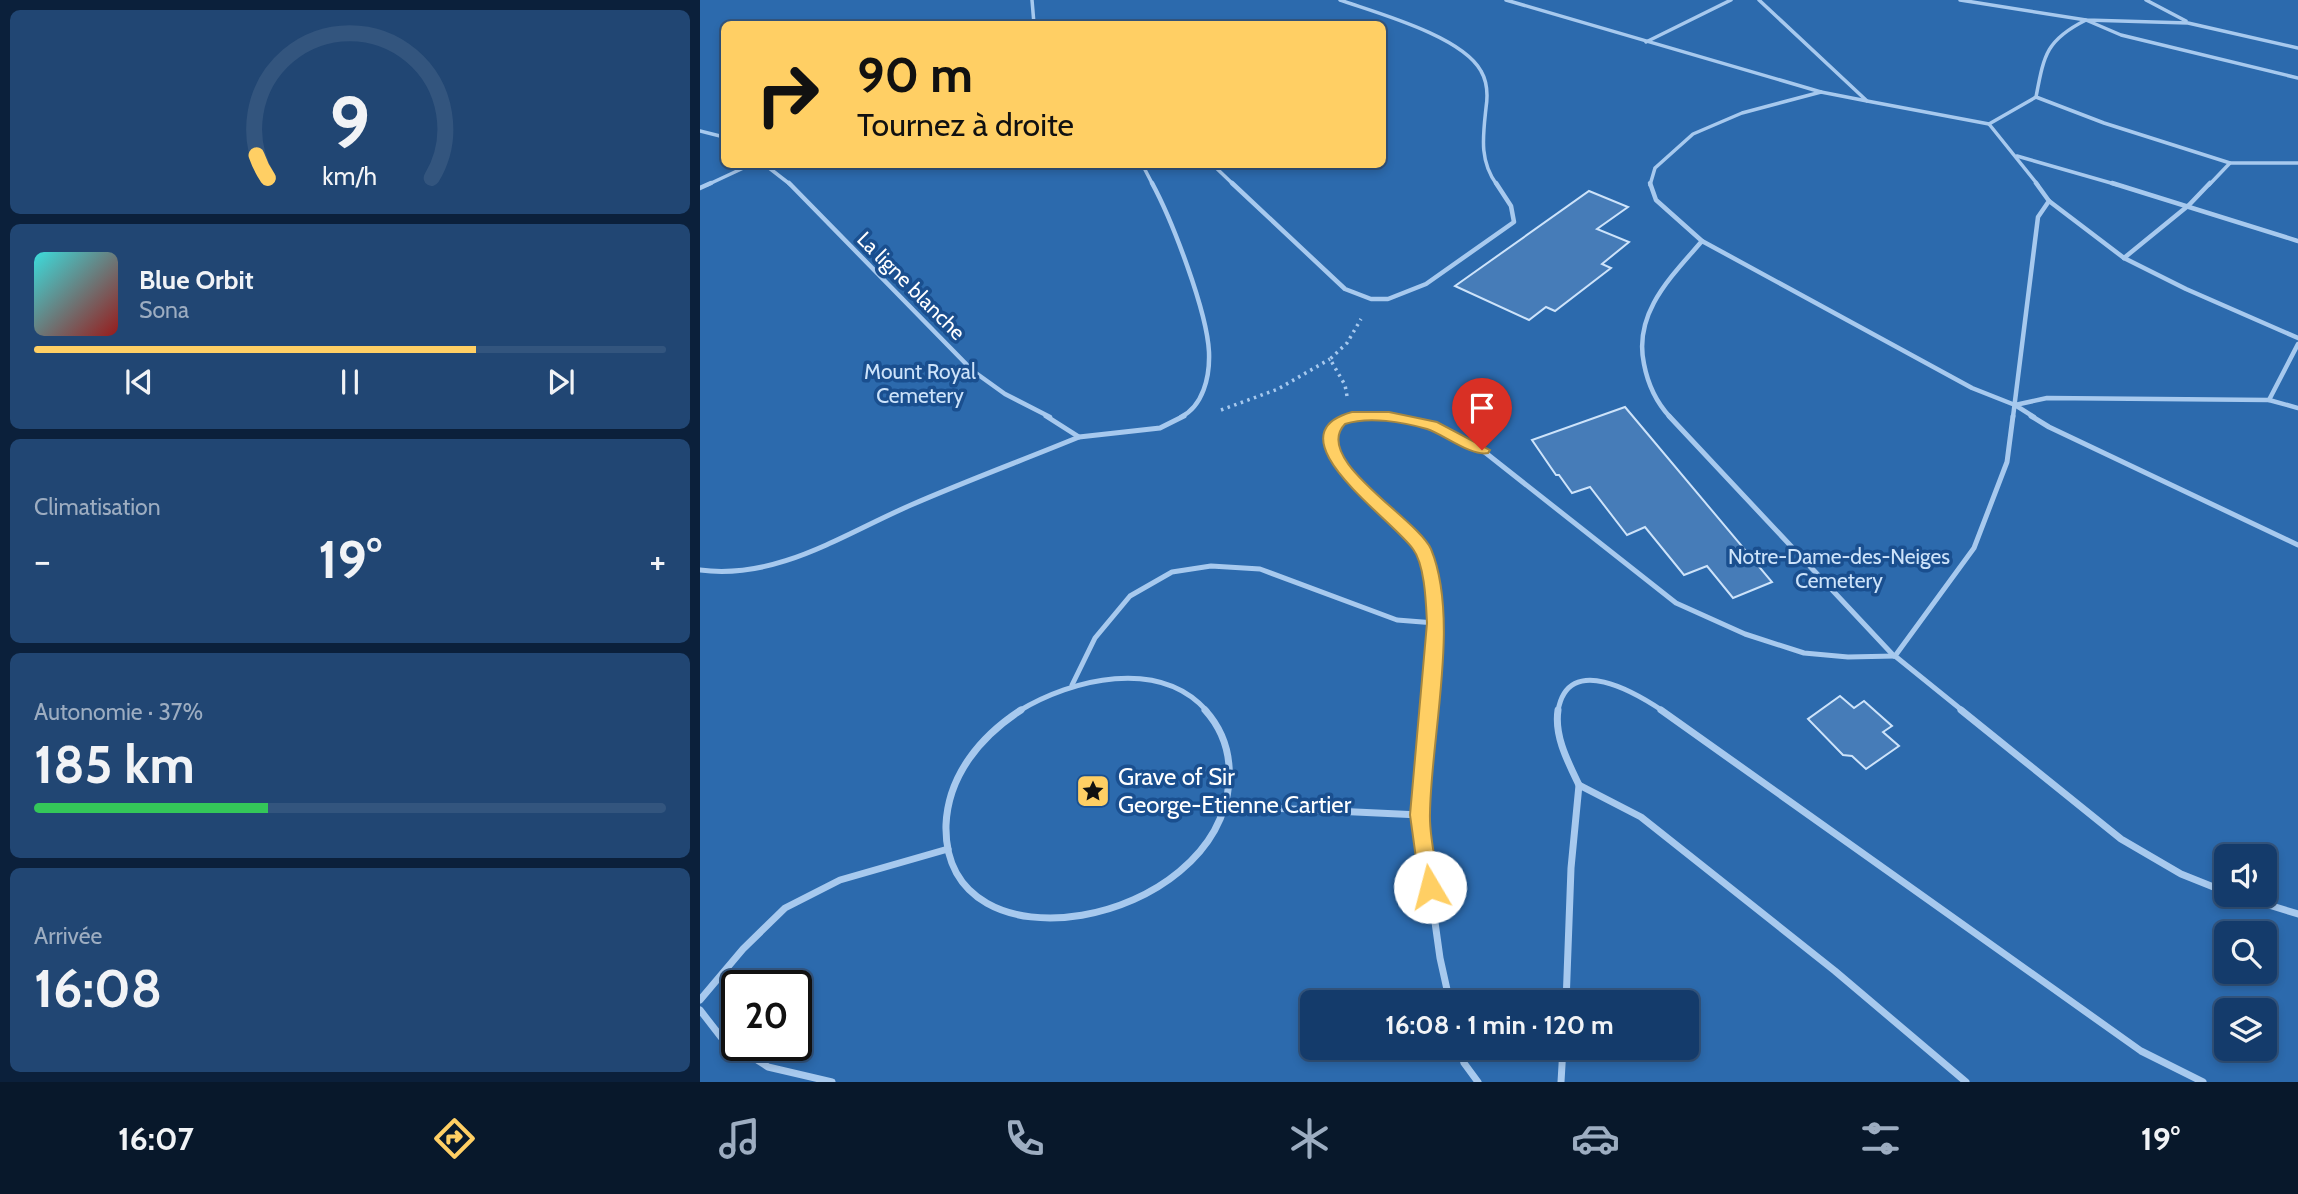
<!DOCTYPE html>
<html lang="fr">
<meta charset="utf-8">
<style>
body{margin:0;font-family:Cabin,sans-serif;background:#214673;color:#f1f3f6;height:100vh;display:flex;flex-direction:column;font-size:26px;white-space:nowrap}
*{box-sizing:border-box;margin:0}
p{font-size:23px;color:#9dadc1}
.icon{flex:none;width:38px;height:38px;fill:none;stroke:currentColor;stroke-width:2;stroke-linecap:round;stroke-linejoin:round}
.map{position:relative;flex:1;overflow:hidden}
.details{display:flex;flex-direction:column;gap:10px;padding:10px;background:#0b203b;width:700px}
.details>*{flex:none}
.hud{position:absolute;left:21px;top:21px;width:665px;height:147px;border-radius:10px;box-shadow:0 4px 10px #0003,0 0 0 2px #33557e;background:#ffcf64;color:#111;overflow:hidden}
.tools{position:absolute;left:1514px;top:844px;display:grid;gap:14px}
.tools a{display:grid;place-items:center;width:63px;height:63px;border-radius:10px;background:#143b6b;box-shadow:0 4px 10px #0003,0 0 0 2px #33557e;font-size:35px}
.speed{position:absolute;left:21px;top:970px;display:flex;gap:14px;font-size:35px;font-weight:700;text-align:center}
.speed>*{display:grid;place-content:center;width:91px;height:91px;border-radius:50%;background:#143b6b;box-shadow:0 4px 10px #0003,0 0 0 2px #33557e;line-height:1}
.speed .limit{border:4px solid #111;border-radius:10px;background:#fff;color:#111}
.pin{position:absolute;display:grid;place-items:center;width:60px;height:60px;color:#fff;margin:-72px -30px;border-radius:50% 50% 50% 0;rotate:-45deg;box-shadow:0 0 7px #0007}
.pin .icon{rotate:45deg}
.me{position:absolute;width:77px;margin:-38px;rotate:352deg;stroke-linejoin:round;filter:drop-shadow(0 0 5px #0008)}
.turn{display:flex;align-items:center;gap:24px;height:147px;padding:0 21px;font-size:32px}
.turn .icon{width:91px;height:91px;stroke-width:2.5}
.turn b{display:block;font-size:49px;line-height:60px}
.big{font-size:52px;font-weight:700;line-height:1.1}
.details .tile{flex:1;display:flex;flex-direction:column;justify-content:center;gap:10px;min-width:0;padding:0 24px;border-radius:10px;background:#214673}
.details .dial{align-items:center;gap:0}
.dial svg{height:182px;overflow:visible;fill:none;stroke:#33557e;stroke-width:7;stroke-linecap:round;text-anchor:middle}
.dial text{fill:#f1f3f6;stroke:none}
.song{display:flex;align-items:center;gap:21px}
.cover{width:84px;height:84px;border-radius:10px;background:linear-gradient(135deg,hsl(180 70% 55%),hsl(0 70% 35%))}
.played{height:7px;border-radius:4px;background:linear-gradient(90deg,#ffcf64 70%,#33557e 70%)}
.keys{display:flex;justify-content:space-around;direction:ltr}
.heat{display:flex;justify-content:space-between;align-items:center;font-size:38px;direction:ltr}
.charge{height:10px;border-radius:5px;background:linear-gradient(90deg,#34c759 37%,#33557e 0)}
.trip{position:absolute;left:600px;top:990px;width:399px;height:70px;border-radius:10px;background:#143b6b;box-shadow:0 4px 10px #0003,0 0 0 2px #33557e;font-weight:700;line-height:70px;text-align:center}
.tab-bar{display:flex;height:112px;justify-content:space-around;align-items:center;background:#08182b;color:#9dadc1}
.tab-bar .icon{width:49px;height:49px}
.tab-bar .selected{color:#ffcf64}
.tab-bar b{font-size:32px;color:#f1f3f6}
main{display:flex;flex:1;min-height:0}
.map>svg:first-child{display:block}
.green{fill:#2c6aad;fill-rule:evenodd}
.building{fill:#467cb8;stroke:#cde3fa;stroke-width:2}
.lines{fill:none;stroke-linecap:round;stroke-linejoin:round}
.path{stroke:#a7c9ee;stroke-width:3.5;stroke-dasharray:2.5 4.5;stroke-linecap:butt}
.service-far3{stroke:#a7c9ee;stroke-width:3.5}
.service-far2{stroke:#a7c9ee;stroke-width:4.5}
.service-far1{stroke:#a7c9ee;stroke-width:5}
.service{stroke:#a7c9ee;stroke-width:7}
.route{fill:#ffcf64;stroke:#a68741;stroke-width:2}
.labels{text-anchor:middle;stroke-width:7;stroke-linejoin:round;paint-order:stroke}
.street-label{font-size:21px;fill:#fff;stroke:#1a4f8f}
.park-label{font-size:21px;fill:#cde3fa;stroke:#1a4f8f}
.near-poi-label{font-size:24px;fill:#fff;stroke:#1a4f8f;text-anchor:start}
</style>
<main>
<section class="details">
<div class="tile dial"><svg viewBox="0 0 100 80">
<path d="M14 69A42 42 0 1 1 86 69"/>
<path d="M14 69A42 42 0 0 1 9 59" stroke="#ffcf64"/>
<text x="50" y="56" font-size="32" font-weight="700">9</text>
<text x="50" y="72" font-size="11">km/h</text>
</svg></div>
<div class="tile">
<div class="song"><i class="cover"></i><div><b>Blue Orbit</b><p>Sona</p></div></div>
<div class="played"></div>
<div class="keys"><svg class="icon" aria-label="previous" viewBox="0 0 24 24"><path d="M18 5L8 12l10 7zM5 5v14"/></svg><svg class="icon" aria-label="pause" viewBox="0 0 24 24"><path d="M8 5v14M16 5v14"/></svg><svg class="icon" aria-label="next" viewBox="0 0 24 24"><path d="M6 5l10 7-10 7zM19 5v14"/></svg></div>
</div>
<div class="tile"><p>Climatisation</p>
<div class="heat"><a>−</a><b class="big">19°</b><a>+</a></div>
</div>
<div class="tile"><p>Autonomie · 37%</p><b class="big">185 km</b><div class="charge"></div></div>
<div class="tile"><p>Arrivée</p><b class="big">16:08</b></div>
</section>
<div class="map">
<svg width="1598" height="1082" viewBox="0 0 1598 1082">
<rect width="100%" height="100%" fill="#1a4f8f"/>
<path class="green" d="M0,0H1598V1082H0ZM24,24H682V164H24ZM1526,856H1564V894H1526ZM1526,933H1564V971H1526ZM37,985H96V1045H37ZM612,1003H987V1048H612ZM1526,1010H1564V1048H1526Z"/>
<g class="building">
<polygon points="889,191 928,207 897,229 929,242 902,264 911,268 855,311 846,307 829,320 755,286"/>
<polygon points="925,407 1072,582 1033,598 1007,566 984,575 945,527 927,535 890,487 872,493 859,475 856,475 832,440"/>
<polygon points="1140,696 1154,708 1164,701 1192,726 1183,732 1199,746 1166,769 1152,756 1143,755 1108,719"/>
</g>
<g class="lines">
<g class="path">
<polyline points="647,396 645,385 630,359 647,343 661,319"/>
<polyline points="521,410 578,389 630,359"/>
</g>
<g class="service-far3">
<polyline points="332,0 334,24"/>
<path d="M640,0C677,13 762,36 781,71C788,83 788,95 786,108C783,136 779,161 797,185"/>
<polyline points="806,0 1121,92"/>
<polyline points="1059,0 1167,101 1289,124 1336,97"/>
<polyline points="1260,0 1386,20 1488,23 1598,48"/>
<polyline points="1446,0 1486,21"/>
<polyline points="946,42 1031,0"/>
<path d="M1598,78L1421,35L1386,20C1346,40 1344,55 1336,97L1404,123L1530,163H1598"/>
<polyline points="1289,124 1338,185"/>
<polyline points="0,131 24,137"/>
<polyline points="1317,156 1418,185"/>
<polyline points="64,164 91,185"/>
<polyline points="442,164 453,185"/>
<polyline points="512,164 534,185"/>
<polyline points="7,185 52,164"/>
<polyline points="950,185 955,168 993,134 1042,113 1121,92 1167,101"/>
<polyline points="1509,185 1530,163"/>
</g>
<g class="service-far2">
<polyline points="89,183 273,371 305,394 350,417"/>
<path d="M452,183C472,220 507,311 509,352C510,377 503,406 481,417"/>
<polyline points="532,183 645,289 671,299 688,299 726,284 814,222 811,206 796,183"/>
<polyline points="950,183 956,200 1002,241"/>
<polyline points="1412,183 1598,241"/>
<polyline points="0,188 11,183"/>
<polyline points="1349,201 1424,258 1486,289 1598,338"/>
<polyline points="1424,258 1489,205 1510,183"/>
<polyline points="1569,400 1598,344"/>
<polyline points="651,417 691,417"/>
<path d="M970,417C956,402 948,385 944,364C933,313 971,277 1002,241L1272,388L1315,405"/>
<polyline points="1313,417 1338,217 1349,201 1336,183"/>
<polyline points="1334,417 1315,405 1347,398 1569,400 1598,408"/>
</g>
<g class="service-far1">
<polyline points="346,416 379,437 460,428 484,416"/>
<polyline points="969,416 1194,656"/>
<polyline points="1331,416 1349,427 1598,545"/>
<path d="M0,570C77,580 142,535 211,505C266,481 323,460 379,437"/>
<polyline points="372,685 395,638 430,596 472,572 511,566 560,569 697,620 735,623"/>
<path d="M319,711C372,679 459,657 507,711"/>
<polyline points="728,711 735,623 734,591 723,549 636,461 628,439 631,429 640,421 652,417 689,417 732,426 782,450 976,603 1045,634 1104,653 1148,657 1195,656"/>
<path d="M858,711C868,652 936,693 963,711"/>
<polyline points="1263,711 1195,656 1274,548 1307,462 1313,416"/>
</g>
<g class="service">
<path d="M321,710C281,736 248,775 246,825C242,978 518,927 529,782C531,754 524,731 505,710"/>
<polyline points="728,710 720,815 740,958 750,1003"/>
<path d="M858,710C854,736 868,762 879,785"/>
<polyline points="961,710 1441,1051 1503,1082"/>
<polyline points="1261,710 1421,839 1481,874 1526,892"/>
<polyline points="526,806 720,815"/>
<polyline points="1533,894 1598,914"/>
<polyline points="0,1000 43,949 85,908 140,880 248,849"/>
<polyline points="866,1003 871,868 879,785 941,817 1135,971 1266,1082"/>
<polyline points="0,1010 21,1037 68,1067 132,1082"/>
<polyline points="760,1048 764,1063 778,1082"/>
<polyline points="861,1082 863,1048"/>
</g>
</g>
<path class="route" d="M652,412H689L737,422L790,450L788,453C772,457 743,434 727,429C703,422 669,416 645,424C611,459 717,518 731,549C760,619 731,736 730,813C729,837 736,863 740,887L737,893L730,896L723,893L720,887L710,815L727,623C726,604 725,565 713,549C692,519 568,435 652,412Z"/>
<defs>
<g id="sight-square" transform="scale(1.75)"><rect x="-9" y="-9" width="18" height="18" rx="4" fill="#ffcf64" stroke="#1a4f8f"/><path d="M0-6L1.8-2.2L6-1.7L2.9 1.2L3.7 5.4L0 3.3L-3.7 5.4L-2.9 1.2L-6-1.7L-1.8-2.2Z" fill="#111"/></g>
</defs>
<g fill-rule="evenodd">
<use href="#sight-square" x="393" y="791"/>
</g>
<g class="labels">
<g class="street-label">
<text transform="translate(211 286) rotate(45)" y="7">La ligne blanche</text>
</g>
<g class="park-label">
<text x="220" y="379">Mount Royal<tspan x="220" dy="24">Cemetery</tspan></text>
<text x="1139" y="564">Notre-Dame-des-Neiges<tspan x="1139" dy="24">Cemetery</tspan></text>
</g>
<g class="near-poi-label">
<text x="418" y="785">Grave of Sir<tspan x="418" dy="28">George-Etienne Cartier</tspan></text>
</g>
</g>
</svg>
<div class="tools">
<a><svg class="icon" aria-label="sound" viewBox="0 0 24 24"><path d="M4 9h4l5-4v14l-5-4H4zM17 9q2 3 0 6"/></svg></a>
<a><svg class="icon" aria-label="search" viewBox="0 0 24 24"><circle cx="10" cy="10" r="6"/><path d="M15 15l6 6"/></svg></a>
<a><svg class="icon" aria-label="layers" viewBox="0 0 24 24"><path d="M12 4l9 5-9 5-9-5zM3 14l9 5 9-5"/></svg></a>
</div>
<div class="speed"><div class="limit">20</div></div>
<div class="pin" style="left:782px;top:450px;background:#d93025"><svg class="icon" aria-label="arrive" viewBox="0 0 24 24"><path d="M6 21V4h12l-3 4 3 4H6"/></svg></div>
<svg class="me" style="left:730px;top:887px" viewBox="-20 -20 40 40"><circle r="19" fill="#fff"/><path d="M0-13L10 11 0 6-10 11z" fill="#ffcf64"/></svg>
<div class="trip">16:08 · 1 min · 120 m</div>
<div class="hud">
<div class="turn"><svg class="icon" aria-label="right" viewBox="0 0 24 24"><path d="M7 20v-9h11M14 6l5 5-5 5"/></svg><div><b>90 m</b>Tournez à droite</div></div>
</div>
</div>
</main>
<nav class="tab-bar">
<b>16:07</b>
<svg class="icon selected" aria-label="directions" viewBox="0 0 24 24"><path d="M12 3l9 9-9 9-9-9zM9 14v-3h6M13 9l2 2-2 2"/></svg>
<svg class="icon" aria-label="music" viewBox="0 0 24 24"><path d="M9 18V5l10-2v13"/><circle cx="6" cy="18" r="3"/><circle cx="16" cy="16" r="3"/></svg>
<svg class="icon" aria-label="phone" viewBox="0 0 24 24"><path d="M5 4h4l2 5-3 2q2 4 5 5l2-3 5 2v4C11 20 4 13 5 4z"/></svg>
<svg class="icon" aria-label="climate" viewBox="0 0 24 24"><path d="M12 3v18M4 7l16 10M4 17L20 7"/></svg>
<svg class="icon" aria-label="car" viewBox="0 0 24 24"><path d="M5 17H2v-5l4-1 3-4h7l3 4 3 1v5h-3M9 17h6M6 11h13"/><circle cx="7" cy="17" r="2"/><circle cx="17" cy="17" r="2"/></svg>
<svg class="icon" aria-label="filters" viewBox="0 0 24 24"><path d="M4 7h16M4 17h16"/><circle cx="9" cy="7" r="2"/><circle cx="15" cy="17" r="2"/></svg>
<b>19°</b>
</nav>
